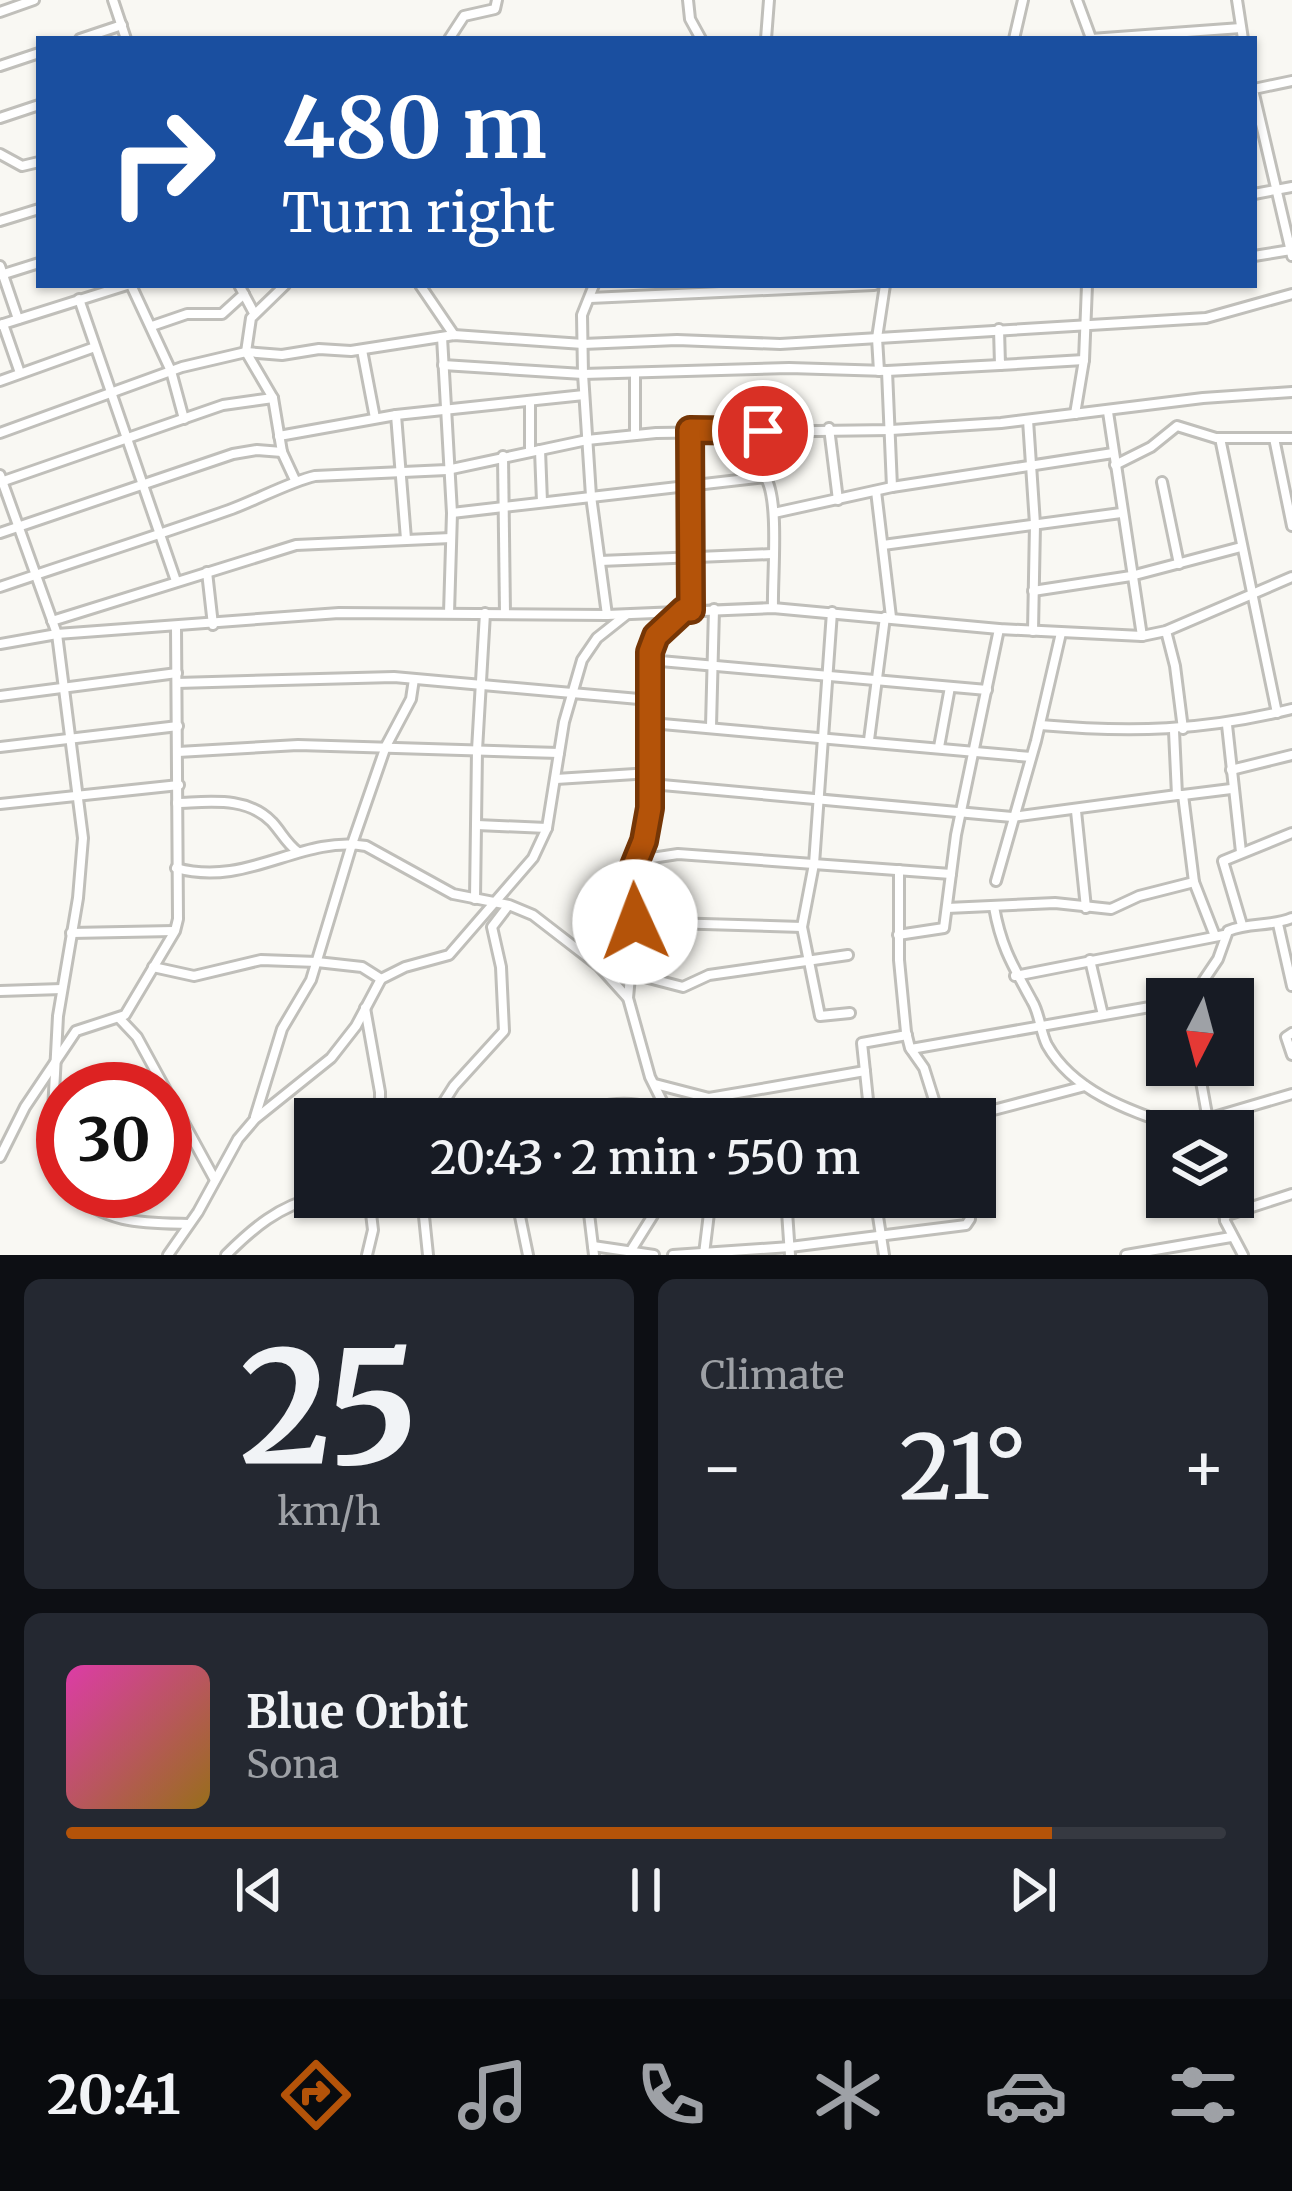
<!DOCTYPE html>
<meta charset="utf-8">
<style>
body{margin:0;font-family:Merriweather,serif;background:#242831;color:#f1f3f6;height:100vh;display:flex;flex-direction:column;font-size:45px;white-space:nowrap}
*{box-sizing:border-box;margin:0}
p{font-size:39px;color:#9ea1a6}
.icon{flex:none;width:66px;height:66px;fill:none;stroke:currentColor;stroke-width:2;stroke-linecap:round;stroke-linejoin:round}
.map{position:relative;height:1255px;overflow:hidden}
.drawer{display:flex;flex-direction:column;gap:24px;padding:24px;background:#0d0f14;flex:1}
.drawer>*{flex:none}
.hud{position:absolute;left:36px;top:36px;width:1221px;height:252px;border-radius:0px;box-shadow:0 3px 9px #0004;background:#1a4fa0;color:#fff;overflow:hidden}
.needle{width:78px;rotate:186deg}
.fabs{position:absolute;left:1146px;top:978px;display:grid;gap:24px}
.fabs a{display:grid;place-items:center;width:108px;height:108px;border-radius:0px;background:#171b24;box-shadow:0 3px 9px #0004;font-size:60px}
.speed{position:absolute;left:36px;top:1062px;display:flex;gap:24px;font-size:60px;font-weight:700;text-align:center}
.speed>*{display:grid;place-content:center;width:156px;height:156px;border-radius:50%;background:#171b24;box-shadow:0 3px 9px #0004;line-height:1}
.speed .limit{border:18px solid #d22;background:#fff;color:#111}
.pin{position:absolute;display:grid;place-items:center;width:102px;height:102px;color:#fff;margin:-51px;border:6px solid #fff;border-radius:50%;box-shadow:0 3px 12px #0007}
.me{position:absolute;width:132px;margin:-66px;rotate:358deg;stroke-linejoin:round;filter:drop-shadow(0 0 9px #0008)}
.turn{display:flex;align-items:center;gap:42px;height:252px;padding:0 48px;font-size:54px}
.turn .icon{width:156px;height:156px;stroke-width:2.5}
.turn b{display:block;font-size:84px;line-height:102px}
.big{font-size:90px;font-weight:600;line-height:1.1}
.drawer .widget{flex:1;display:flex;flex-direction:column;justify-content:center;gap:18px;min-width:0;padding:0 42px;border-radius:18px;background:#242831}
.drawer .dial{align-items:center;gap:0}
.dial b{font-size:156px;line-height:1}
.song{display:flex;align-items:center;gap:36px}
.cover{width:144px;height:144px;border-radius:18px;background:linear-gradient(135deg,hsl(320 70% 55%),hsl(40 70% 35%))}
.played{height:12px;border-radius:6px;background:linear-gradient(90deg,#b45309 85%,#363941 85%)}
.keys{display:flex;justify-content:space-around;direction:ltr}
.heat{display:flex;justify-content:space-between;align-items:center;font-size:66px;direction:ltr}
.drawer .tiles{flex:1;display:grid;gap:24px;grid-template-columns:1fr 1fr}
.widget:last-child{grid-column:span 2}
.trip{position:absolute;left:294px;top:1098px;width:702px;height:120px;border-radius:0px;background:#171b24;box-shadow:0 3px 9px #0004;font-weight:600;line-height:120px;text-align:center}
.tab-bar{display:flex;height:192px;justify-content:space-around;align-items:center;background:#090b0e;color:#9ea1a6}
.tab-bar .icon{width:84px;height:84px}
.tab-bar .selected{color:#b45309}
.tab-bar b{font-size:54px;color:#f1f3f6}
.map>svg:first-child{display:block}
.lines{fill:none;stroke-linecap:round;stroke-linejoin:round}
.minor-casing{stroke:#c0bfba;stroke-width:14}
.minor{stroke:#fff;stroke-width:8}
.route-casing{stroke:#753606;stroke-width:30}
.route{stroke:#b45309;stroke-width:21}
</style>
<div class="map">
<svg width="1292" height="1255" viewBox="0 0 1292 1255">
<rect width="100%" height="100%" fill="#f9f8f3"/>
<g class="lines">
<g class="minor-casing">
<g id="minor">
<polyline points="113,0 126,39"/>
<polyline points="688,0 690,19 701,39"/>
<polyline points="1077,0 1091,38"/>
<polyline points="1237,0 1243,39"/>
<polyline points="0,12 34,0"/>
<polyline points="80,39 122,25"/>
<polyline points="449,39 464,16 495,9 497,0"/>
<polyline points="766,39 769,0"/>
<polyline points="1014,39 1023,0"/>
<polyline points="1091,39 1241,28"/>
<polyline points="0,66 39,53"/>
<polyline points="1254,89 1292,81"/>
<polyline points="1254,94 1292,256"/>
<polyline points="0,118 39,105"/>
<polyline points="0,154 22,166 39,162"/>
<polyline points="1254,194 1292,187"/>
<polyline points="0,221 39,209"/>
<polyline points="1254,256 1291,250"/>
<polyline points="0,266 18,319"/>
<polyline points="1,275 39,263"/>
<polyline points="131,285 171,371 184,419"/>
<polyline points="239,285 254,313"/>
<polyline points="285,285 251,318 246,352 273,398 282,452 295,480"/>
<polyline points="420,285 454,335"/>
<polyline points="594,285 582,315 583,374 591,496 607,615"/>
<polyline points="590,298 874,285"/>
<polyline points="79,299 176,581"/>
<polyline points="3,324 20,373"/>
<polyline points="0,325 127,285"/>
<polyline points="152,326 187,314 222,314 244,294"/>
<polyline points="999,329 1000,365 1084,360"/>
<polyline points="442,337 452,513 449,613"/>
<polyline points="362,350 375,418"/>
<polyline points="443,365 583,374 789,368 887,371 1000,365"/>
<polyline points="879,371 877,338 885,285"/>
<polyline points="887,371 892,487"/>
<polyline points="635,373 635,435"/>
<polyline points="0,381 95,347"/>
<polyline points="1108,412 1142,636"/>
<polyline points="1075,414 1084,360 1087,285"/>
<polyline points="396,415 406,539"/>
<polyline points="1028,420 1035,524 1033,631"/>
<polyline points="829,428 838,500"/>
<polyline points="690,430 691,610"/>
<polyline points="0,433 182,367 246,352 282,355 319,349 351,351 454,335 583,344 677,340 780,344 1206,318 1292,294"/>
<polyline points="279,436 396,415 584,395"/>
<polyline points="1220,438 1277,713"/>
<polyline points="1274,438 1292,526"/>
<polyline points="540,450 542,502"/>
<polyline points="530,451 530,402"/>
<polyline points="503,456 505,614"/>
<polyline points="1115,465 1151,447 1177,426 1216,438 1292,438"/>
<polyline points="0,475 57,634 83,838 78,898 58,1016 51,1150 54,1169 63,1179"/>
<polyline points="1,482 223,405 273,398"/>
<polyline points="1162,482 1179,564"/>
<polyline points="876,491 891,617"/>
<path d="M452,513L765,477C780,498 772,578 773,608"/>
<polyline points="774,513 892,487 1113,453"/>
<polyline points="0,533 233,454 257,450 282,452"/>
<polyline points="883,545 1121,513"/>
<polyline points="600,561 772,554"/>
<polyline points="207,572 213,625"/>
<path d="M0,587C76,561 153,537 229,510C257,500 289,482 315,476L447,470L587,440L656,433L891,430L1001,423L1203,398L1292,392"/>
<polyline points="1033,591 1131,576 1241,547"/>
<polyline points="832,612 814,864 802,927 820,1016 850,1013"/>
<polyline points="52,621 296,545 451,538"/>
<polyline points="1166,631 1175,666 1183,729"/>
<polyline points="0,644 57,634 339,613 607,615 773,608 999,629 1142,636 1166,631 1292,577"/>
<polyline points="649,660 987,690"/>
<polyline points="177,683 394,677 650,700"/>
<polyline points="0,696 177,673"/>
<polyline points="651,723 1031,757"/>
<path d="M1040,725C1131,733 1203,731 1292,709"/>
<polyline points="1227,725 1241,852"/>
<polyline points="711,726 714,609"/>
<polyline points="1174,731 1177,795 1183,795 1194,882 1215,936"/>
<polyline points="869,740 885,617"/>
<polyline points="0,747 178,726"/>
<polyline points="939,747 950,687"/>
<polyline points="178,752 298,745 559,753"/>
<polyline points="1231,770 1292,755"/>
<polyline points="556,779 651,773"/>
<polyline points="651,784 1012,817 1177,795"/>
<polyline points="1183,795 1231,789"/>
<path d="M177,803C210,802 247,796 272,822C282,833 286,843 298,852"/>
<polyline points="0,804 179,785"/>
<polyline points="1076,811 1086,908"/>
<polyline points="477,825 547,828"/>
<polyline points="634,865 645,859 678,854 951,874"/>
<path d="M176,868C248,888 300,835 366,846L453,894L509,905L533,915L599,966L627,997"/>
<polyline points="899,870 899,960 906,1032 910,1048 924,1068 940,1119"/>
<polyline points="996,881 1036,741 1061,633"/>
<polyline points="475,899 477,750 485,613"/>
<path d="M994,907C1001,947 1013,966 1032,1001C1040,1014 1040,1031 1047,1045C1076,1096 1138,1113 1189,1131"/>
<polyline points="947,908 1055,903 1111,909 1139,896 1194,882"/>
<polyline points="635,922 802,927"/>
<polyline points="1278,924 1292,986"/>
<polyline points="1242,925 1223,861 1292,833"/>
<polyline points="71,933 174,931"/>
<polyline points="898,935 944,928 956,835 999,629"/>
<polyline points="1090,960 1103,1015"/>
<polyline points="153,967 194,976 261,960 317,962 362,967 381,979"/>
<polyline points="629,973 683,987 709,975 848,955"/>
<polyline points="1015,976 1224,935"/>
<polyline points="0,991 62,989"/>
<path d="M1191,999L1218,959L1228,931C1249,922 1271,927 1292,918"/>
<polyline points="365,1008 380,1092 380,1119"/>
<polyline points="120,1019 137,1037 215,1180"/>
<polyline points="1292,1033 1286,1037 1292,1055"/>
<polyline points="911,1049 1167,1004"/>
<polyline points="1198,1065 1210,1131"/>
<polyline points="655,1084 709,1098 865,1071"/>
<polyline points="255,1117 282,1029 311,980 352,844 386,746 411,699 414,679"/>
<polyline points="433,1119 454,1086 504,1031 501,967 492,927 508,906"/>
<path d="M558,1119C591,1106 638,1093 667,1118"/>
<polyline points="671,1119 650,1077 628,998 635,922 629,878 644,841 649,808 650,652 656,636 683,611"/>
<polyline points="870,1119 862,1043 907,1035"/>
<polyline points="959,1119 1085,1086"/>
<polyline points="1207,1119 1292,1094"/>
<polyline points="0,1157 25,1107 76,1031 125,1015 175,931 178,919 176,627"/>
<path d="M72,1191C104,1224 145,1223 188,1224"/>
<polyline points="422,1197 428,1255"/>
<polyline points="516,1197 528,1255"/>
<polyline points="587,1197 594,1255"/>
<polyline points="786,1197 790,1255"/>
<polyline points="875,1197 884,1255"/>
<polyline points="1224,1197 1225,1221 1243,1255"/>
<polyline points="709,1207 786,1201"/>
<polyline points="1224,1216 1292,1194"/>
<polyline points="593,1246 654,1255"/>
<polyline points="630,1252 655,1212 653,1197"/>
<polyline points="704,1254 711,1197"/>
<polyline points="168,1255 198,1212 238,1139 255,1119 331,1058 356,1026 381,979 405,967 449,955 533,858 547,828 564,722 582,660 597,638 626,615"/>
<path d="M226,1255C253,1228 279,1206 317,1197"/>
<polyline points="367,1255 373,1230 369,1197"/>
<polyline points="673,1255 790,1247 966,1225 970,1219 968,1197"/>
<polyline points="1126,1255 1231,1237"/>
</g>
</g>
<use href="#minor" class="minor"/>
</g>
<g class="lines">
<g class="route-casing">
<polyline id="route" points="635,922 629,878 644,841 650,808 650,652 656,636 684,610 691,610 690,430 763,431"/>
</g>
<use href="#route" class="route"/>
</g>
</svg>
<div class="fabs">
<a><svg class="needle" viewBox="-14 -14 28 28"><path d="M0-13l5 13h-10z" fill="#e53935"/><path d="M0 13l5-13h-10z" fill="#9ea1a6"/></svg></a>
<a><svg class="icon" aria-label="layers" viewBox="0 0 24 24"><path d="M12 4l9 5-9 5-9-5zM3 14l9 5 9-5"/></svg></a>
</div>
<div class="speed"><div class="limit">30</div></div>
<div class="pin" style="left:763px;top:431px;background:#d93025"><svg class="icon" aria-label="arrive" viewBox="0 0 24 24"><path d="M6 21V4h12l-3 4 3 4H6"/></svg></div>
<svg class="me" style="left:635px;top:922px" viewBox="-20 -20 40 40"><circle r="19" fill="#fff"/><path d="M0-13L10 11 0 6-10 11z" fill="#b45309"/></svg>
<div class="trip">20:43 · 2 min · 550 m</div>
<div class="hud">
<div class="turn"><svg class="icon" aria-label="right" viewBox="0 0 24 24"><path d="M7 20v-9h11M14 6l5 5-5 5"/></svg><div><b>480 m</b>Turn right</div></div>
</div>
</div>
<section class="drawer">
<div class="tiles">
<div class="widget dial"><b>25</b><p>km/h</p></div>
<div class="widget"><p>Climate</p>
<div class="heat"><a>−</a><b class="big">21°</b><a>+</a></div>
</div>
<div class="widget">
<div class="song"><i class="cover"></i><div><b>Blue Orbit</b><p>Sona</p></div></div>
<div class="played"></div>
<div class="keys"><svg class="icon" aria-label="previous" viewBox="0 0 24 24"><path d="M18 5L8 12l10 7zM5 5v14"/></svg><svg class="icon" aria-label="pause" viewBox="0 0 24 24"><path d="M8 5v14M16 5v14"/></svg><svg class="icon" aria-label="next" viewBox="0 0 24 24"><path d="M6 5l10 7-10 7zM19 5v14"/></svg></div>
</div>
</div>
</section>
<nav class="tab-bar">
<b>20:41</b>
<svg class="icon selected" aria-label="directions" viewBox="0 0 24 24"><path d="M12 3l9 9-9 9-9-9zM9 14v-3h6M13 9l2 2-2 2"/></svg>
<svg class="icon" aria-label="music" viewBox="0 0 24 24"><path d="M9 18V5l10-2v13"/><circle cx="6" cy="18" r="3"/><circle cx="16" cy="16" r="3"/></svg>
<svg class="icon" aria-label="phone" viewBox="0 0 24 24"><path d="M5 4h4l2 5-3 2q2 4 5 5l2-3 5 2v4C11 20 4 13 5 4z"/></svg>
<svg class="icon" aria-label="climate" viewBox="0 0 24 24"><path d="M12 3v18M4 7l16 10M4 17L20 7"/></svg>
<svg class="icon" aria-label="car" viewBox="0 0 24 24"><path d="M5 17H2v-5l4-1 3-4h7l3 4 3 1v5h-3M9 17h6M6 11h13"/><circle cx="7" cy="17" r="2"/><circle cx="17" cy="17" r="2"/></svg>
<svg class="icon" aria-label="filters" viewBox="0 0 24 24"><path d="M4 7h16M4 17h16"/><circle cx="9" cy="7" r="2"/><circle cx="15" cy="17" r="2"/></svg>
</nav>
